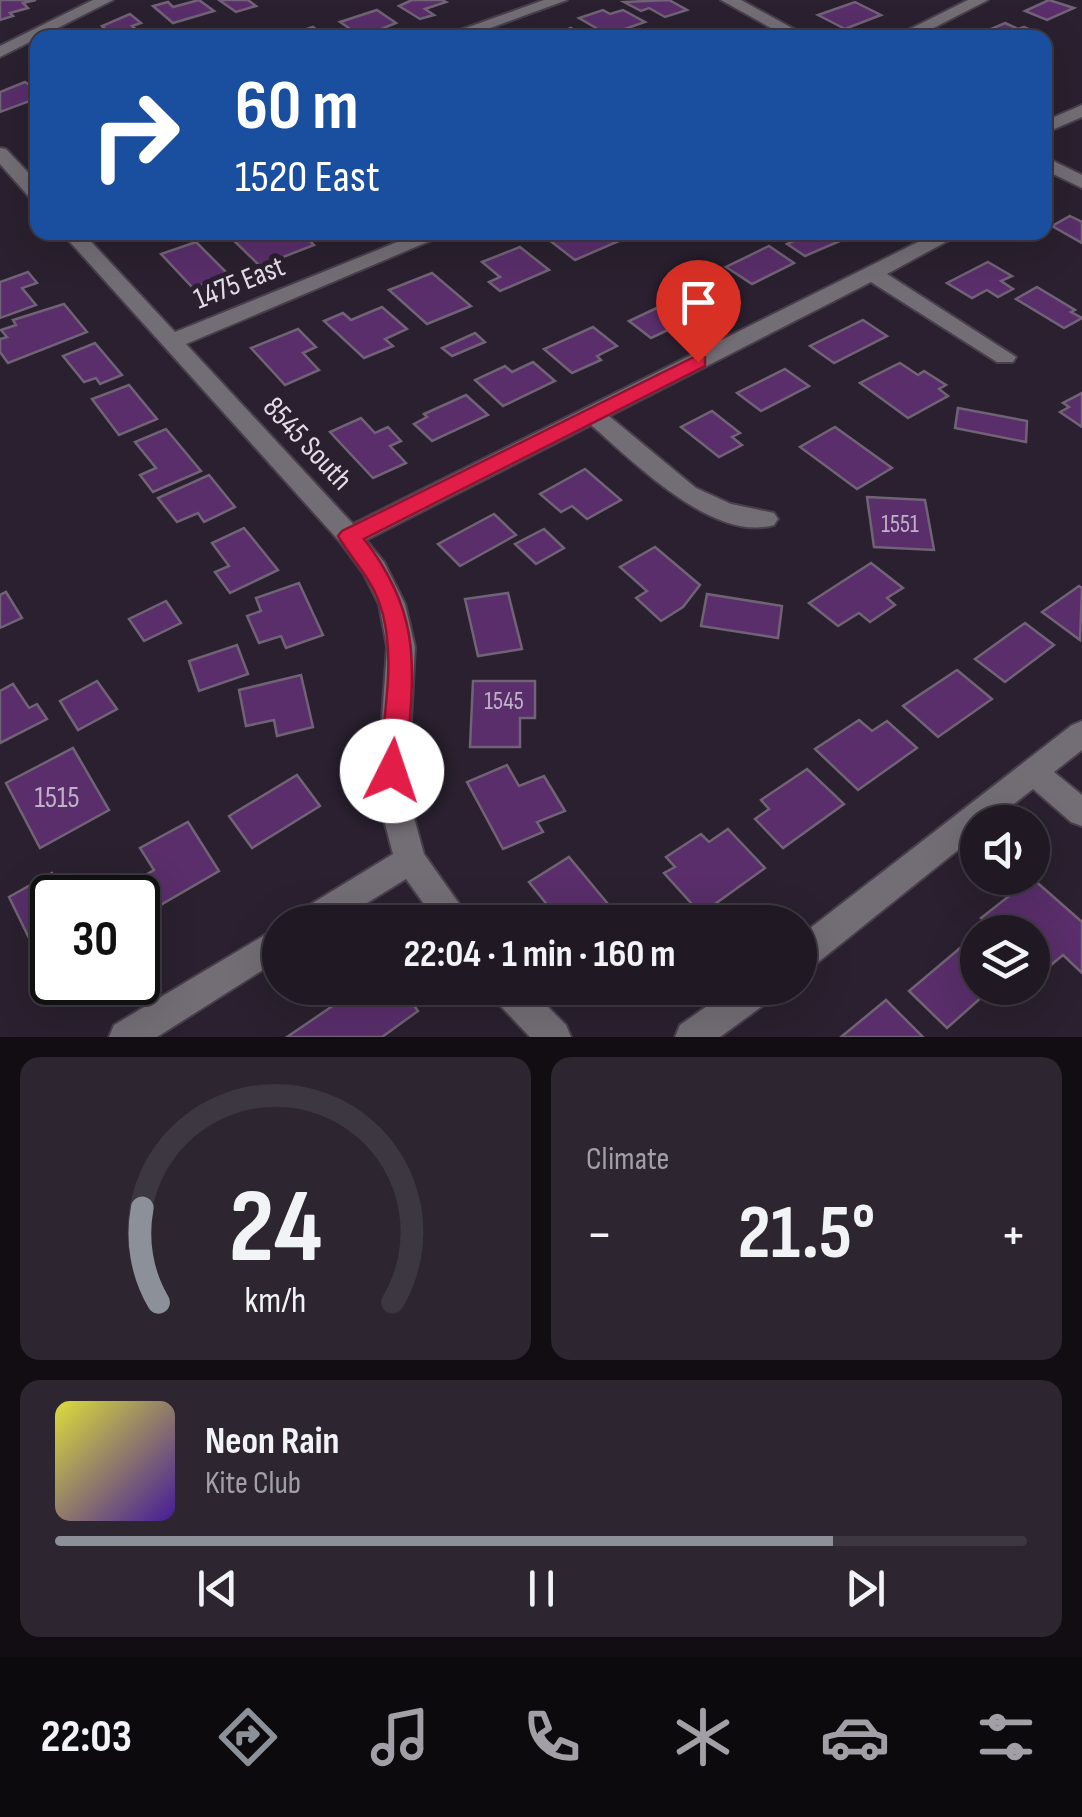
<!DOCTYPE html>
<meta charset="utf-8">
<style>
body{margin:0;font-family:"Sofia Sans Condensed",sans-serif;background:#2d2530;color:#f1f3f6;height:100vh;display:flex;flex-direction:column;font-size:38px;white-space:nowrap}
*{box-sizing:border-box;margin:0}
p{font-size:32px;color:#a2a0a6}
.icon{flex:none;width:55px;height:55px;fill:none;stroke:currentColor;stroke-width:2;stroke-linecap:round;stroke-linejoin:round}
.map{position:relative;height:1037px;overflow:hidden}
.panel{display:flex;flex-direction:column;gap:20px;padding:20px;background:#120d13;flex:1}
.panel>*{flex:none}
.hud{position:absolute;left:30px;top:30px;width:1022px;height:210px;border-radius:20px;box-shadow:0 10px 40px #0002,0 0 0 2px #3d3741;background:#1a4fa0;color:#fff;overflow:hidden}
.buttons{position:absolute;left:960px;top:805px;display:grid;gap:20px}
.buttons a{display:grid;place-items:center;width:90px;height:90px;border-radius:50%;background:#201823;box-shadow:0 10px 40px #0002,0 0 0 2px #3d3741;font-size:50px}
.speed{position:absolute;left:30px;top:875px;display:flex;gap:20px;font-size:50px;font-weight:700;text-align:center}
.speed>*{display:grid;place-content:center;width:130px;height:130px;border-radius:50%;background:#201823;box-shadow:0 10px 40px #0002,0 0 0 2px #3d3741;line-height:1}
.speed .limit{border:5px solid #111;border-radius:15px;background:#fff;color:#111}
.pin{position:absolute;display:grid;place-items:center;width:85px;height:85px;color:#fff;margin:-102px -42px;border-radius:50% 50% 50% 0;rotate:-45deg;box-shadow:0 0 10px #0007}
.pin .icon{rotate:45deg}
.me{position:absolute;width:110px;margin:-55px;rotate:4deg;stroke-linejoin:round;filter:drop-shadow(0 0 8px #0008)}
.turn{display:flex;align-items:center;gap:35px;height:210px;padding:0 40px;font-size:45px}
.turn .icon{width:130px;height:130px;stroke-width:2.5}
.turn b{display:block;font-size:70px;line-height:85px}
.big{font-size:75px;font-weight:700;line-height:1.1}
.panel .tile{flex:1;display:flex;flex-direction:column;justify-content:center;gap:15px;min-width:0;padding:0 35px;border-radius:20px;background:#2d2530}
.panel .dial{align-items:center;gap:0}
.dial svg{height:260px;overflow:visible;fill:none;stroke:#3d3741;stroke-width:7;stroke-linecap:round;text-anchor:middle}
.dial text{fill:#f1f3f6;stroke:none}
.song{display:flex;align-items:center;gap:30px}
.cover{width:120px;height:120px;border-radius:15px;background:linear-gradient(135deg,hsl(60 70% 55%),hsl(260 70% 35%))}
.played{height:10px;border-radius:5px;background:linear-gradient(90deg,#8c9099 80%,#3d3741 80%)}
.keys{display:flex;justify-content:space-around;direction:ltr}
.heat{display:flex;justify-content:space-between;align-items:center;font-size:55px;direction:ltr}
.panel .tiles{flex:1;display:grid;gap:20px;grid-template-columns:1fr 1fr}
.tile:last-child{grid-column:span 2}
.trip{position:absolute;left:262px;top:905px;width:555px;height:100px;border-radius:50px;background:#201823;box-shadow:0 10px 40px #0002,0 0 0 2px #3d3741;font-weight:700;line-height:100px;text-align:center}
.dock{display:flex;height:160px;justify-content:space-around;align-items:center;background:#0d0a0e;color:#a2a0a6}
.dock .icon{width:70px;height:70px}
.dock .on{color:#8c9099}
.dock b{font-size:45px;color:#f1f3f6}
.map>svg:first-child{display:block}
.building{fill:#592e6a;stroke:#706375;stroke-width:2.5}
.lines{fill:none;stroke-linecap:round;stroke-linejoin:round}
.minor-casing{stroke:#483e4c;stroke-width:4}
.minor{fill:#736d75;fill-rule:evenodd}
.route{fill:#e11d48;stroke:#92132f;stroke-width:2.5}
.labels{text-anchor:middle;stroke-width:10;stroke-linejoin:round;paint-order:stroke}
.number-label{font-size:25px;fill:#c1b1c8}
.street-label{font-size:30px;fill:#e4dde7;stroke:#2a202f}
.near-number-label{font-size:30px;fill:#c1b1c8}
</style>
<div class="map">
<svg width="1082" height="1037" viewBox="0 0 1082 1037">
<rect width="100%" height="100%" fill="#2a202f"/>
<g class="building">
<polygon points="0,0 36,0 23,3 28,8 10,13 13,16 0,20"/>
<polygon points="199,0 214,11 173,23 153,6 168,2 173,7"/>
<polygon points="219,0 248,0 256,6 236,12"/>
<polygon points="412,0 442,0 446,2 425,9 434,15 420,19 399,6"/>
<polygon points="669,0 687,10 665,17 649,8 641,11 624,2"/>
<polygon points="1049,0 1074,8 1047,20 1025,11"/>
<polygon points="855,2 881,15 845,29 818,15"/>
<polygon points="377,10 396,23 362,37 340,22"/>
<polygon points="603,10 610,14 623,10 645,22 608,35 579,18"/>
<polygon points="130,14 141,23 132,26 140,33 100,37 111,34 102,26"/>
<polygon points="1005,23 1018,29 1024,27 1048,37 995,38 984,32"/>
<polygon points="313,27 327,38 280,38"/>
<polygon points="571,28 586,38 525,38 542,32 549,36"/>
<polygon points="25,82 38,91 38,98 0,112 0,92"/>
<polygon points="1070,216 1082,222 1082,243 1052,226"/>
<polygon points="225,232 301,232 314,245 260,266"/>
<polygon points="608,232 619,241 575,260 540,233"/>
<polygon points="785,232 827,232 840,241 805,256 787,244 796,240"/>
<polygon points="196,242 229,275 193,288 161,254"/>
<polygon points="769,246 794,263 752,284 726,267"/>
<polygon points="520,247 549,270 500,291 489,282 500,277 482,262"/>
<polygon points="988,262 1012,276 1001,281 1013,289 998,297 987,290 972,298 947,283"/>
<polygon points="28,272 37,283 22,288 36,305 0,318 0,282"/>
<polygon points="432,273 471,306 427,324 389,290"/>
<polygon points="718,276 738,291 697,310 676,295"/>
<polygon points="1037,287 1075,310 1071,312 1082,318 1064,328 1016,299"/>
<polygon points="64,304 87,332 8,363 0,352 0,339 7,337 1,330 16,325 13,320"/>
<polygon points="663,305 685,322 651,338 629,321"/>
<polygon points="382,307 407,329 385,339 393,346 364,358 324,321 343,313 351,320"/>
<polygon points="863,320 887,336 834,363 810,346"/>
<polygon points="593,327 617,346 597,356 601,360 572,373 544,349"/>
<polygon points="298,329 316,347 303,353 319,370 285,385 251,348"/>
<polygon points="475,333 485,342 452,356 442,348"/>
<polygon points="95,343 122,375 100,384 96,378 84,382 63,356"/>
<polygon points="533,362 555,381 503,406 475,380 505,366 512,372"/>
<polygon points="900,363 918,375 924,371 946,385 939,389 948,396 908,418 860,383"/>
<polygon points="785,369 809,386 761,411 737,393"/>
<polygon points="129,385 157,419 119,435 92,399"/>
<polygon points="1082,393 1082,427 1060,412 1069,407 1063,403"/>
<polygon points="466,395 488,415 432,441 414,424 427,417 424,414"/>
<polygon points="958,408 1027,421 1026,442 955,428"/>
<polygon points="712,411 740,433 732,437 742,445 719,457 681,427"/>
<polygon points="361,418 375,433 388,427 401,441 390,446 406,463 373,478 330,432"/>
<polygon points="835,427 892,468 857,489 800,447"/>
<polygon points="166,429 201,471 153,492 140,475 156,468 135,442"/>
<polygon points="585,469 621,500 587,519 572,506 561,512 540,494"/>
<polygon points="209,475 235,507 204,522 198,513 177,522 158,498"/>
<polygon points="867,497 925,500 934,550 874,547"/>
<polygon points="494,514 516,535 460,566 438,544"/>
<polygon points="244,528 278,570 230,593 215,572 229,566 212,543"/>
<polygon points="544,529 564,548 536,564 515,544"/>
<polygon points="655,547 700,585 683,607 661,621 636,598 647,591 620,567"/>
<polygon points="871,563 903,588 887,598 895,605 870,622 859,613 838,626 809,603"/>
<polygon points="299,583 323,635 286,648 281,636 259,643 247,616 261,611 256,598"/>
<polygon points="1079,586 1082,588 1080,640 1042,612"/>
<polygon points="6,592 22,618 0,628 0,595"/>
<polygon points="508,593 522,649 478,656 465,599"/>
<polygon points="707,594 782,606 778,638 701,626"/>
<polygon points="166,601 181,623 144,641 129,619"/>
<polygon points="1025,623 1054,645 1005,682 975,659"/>
<polygon points="237,645 248,674 199,691 189,661"/>
<polygon points="957,670 992,699 938,737 903,706"/>
<polygon points="301,675 313,727 277,736 274,720 246,726 239,690"/>
<polygon points="97,681 117,709 78,730 60,701"/>
<polygon points="473,681 535,681 535,718 520,718 520,747 470,747"/>
<polygon points="13,684 29,708 37,704 47,719 0,743 0,691"/>
<polygon points="859,720 872,731 887,721 917,748 858,790 815,749"/>
<polygon points="73,748 109,810 40,848 6,783"/>
<polygon points="507,765 519,786 544,776 565,811 537,822 543,832 503,849 467,782"/>
<polygon points="807,769 844,804 783,848 755,819 769,809 761,800"/>
<polygon points="297,775 320,806 252,848 229,816"/>
<polygon points="188,822 219,871 138,918 138,898 126,898 121,889 154,870 140,848"/>
<polygon points="728,829 765,868 701,914 664,873 675,867 666,857 701,834 709,842"/>
<polygon points="569,857 623,922 561,922 529,882"/>
<polygon points="52,873 65,898 52,898 52,969 46,973 9,897"/>
<polygon points="1032,878 1082,922 1082,973 1063,955 1040,974 1032,967 1032,932 996,932 981,918"/>
<polygon points="972,938 978,943 978,988 992,988 947,1028 909,991"/>
<polygon points="359,988 401,988 418,1011 382,1037 287,1037"/>
<polygon points="886,1000 923,1037 841,1037"/>
</g>
<g class="lines">
<g class="minor-casing">
<g id="minor">
<polygon points="93,0 113,0 0,57 0,46"/>
<polygon points="544,0 567,0 463,38 438,38"/>
<polygon points="721,0 741,0 810,38 789,38"/>
<polygon points="968,0 988,0 914,38 892,38"/>
<polygon points="1082,105 1082,117 1045,133 1045,121"/>
<polygon points="0,148 6,149 38,183 38,201 31,199 0,164"/>
<polygon points="1045,157 1082,175 1082,188 1045,170"/>
<path d="M61,232H82L175,332L422,232H451L186,344L353,524L938,232H964L887,274L1016,357L1013,362H997L871,282L609,416L696,488L731,504L774,513L778,519L774,525C713,543 633,461 591,425L366,540L384,562L405,604L415,647L407,793L424,854L472,922H437L406,879L336,922H293L298,912L393,854L377,793L387,647L379,604L364,574L341,543Z"/>
<polygon points="1082,721 1082,750 1054,772 1082,795 1082,826 1071,822 1033,789 991,822 978,822 978,834 812,967 800,971 800,936 1072,725"/>
<polygon points="280,926 280,959 157,1037 109,1037 114,1025"/>
<polygon points="489,988 529,988 566,1025 571,1037 530,1037 494,999"/>
<polygon points="733,988 777,988 772,999 720,1037 675,1037 680,1025"/>
</g>
</g>
<use href="#minor" class="minor"/>
</g>
<path class="route" d="M698,355L705,357V366L364,539C427,620 412,676 406,771L402,779L392,782L383,779L379,771C383,718 398,653 379,602C370,577 352,559 338,536L342,531Z"/>
<g class="labels">
<g class="number-label">
<text x="900" y="532">1551</text>
<text x="504" y="709">1545</text>
</g>
<g class="street-label">
<text transform="translate(239 282) rotate(-22)" y="10">1475 East</text>
<text transform="translate(308 443) rotate(47)" y="10">8545 South</text>
</g>
<g class="near-number-label">
<text x="57" y="807">1515</text>
</g>
</g>
</svg>
<div class="buttons">
<a><svg class="icon" aria-label="sound" viewBox="0 0 24 24"><path d="M4 9h4l5-4v14l-5-4H4zM17 9q2 3 0 6"/></svg></a>
<a><svg class="icon" aria-label="layers" viewBox="0 0 24 24"><path d="M12 4l9 5-9 5-9-5zM3 14l9 5 9-5"/></svg></a>
</div>
<div class="speed"><div class="limit">30</div></div>
<div class="pin" style="left:698px;top:362px;background:#d93025"><svg class="icon" aria-label="arrive" viewBox="0 0 24 24"><path d="M6 21V4h12l-3 4 3 4H6"/></svg></div>
<svg class="me" style="left:392px;top:771px" viewBox="-20 -20 40 40"><circle r="19" fill="#fff"/><path d="M0-13L10 11 0 6-10 11z" fill="#e11d48"/></svg>
<div class="trip">22:04 · 1 min · 160 m</div>
<div class="hud">
<div class="turn"><svg class="icon" aria-label="right" viewBox="0 0 24 24"><path d="M7 20v-9h11M14 6l5 5-5 5"/></svg><div><b>60 m</b>1520 East</div></div>
</div>
</div>
<section class="panel">
<div class="tiles">
<div class="tile dial"><svg viewBox="0 0 100 80">
<path d="M14 69A42 42 0 1 1 86 69"/>
<path d="M14 69A42 42 0 0 1 9 40" stroke="#8c9099"/>
<text x="50" y="56" font-size="32" font-weight="700">24</text>
<text x="50" y="72" font-size="11">km/h</text>
</svg></div>
<div class="tile"><p>Climate</p>
<div class="heat"><a>−</a><b class="big">21.5°</b><a>+</a></div>
</div>
<div class="tile">
<div class="song"><i class="cover"></i><div><b>Neon Rain</b><p>Kite Club</p></div></div>
<div class="played"></div>
<div class="keys"><svg class="icon" aria-label="previous" viewBox="0 0 24 24"><path d="M18 5L8 12l10 7zM5 5v14"/></svg><svg class="icon" aria-label="pause" viewBox="0 0 24 24"><path d="M8 5v14M16 5v14"/></svg><svg class="icon" aria-label="next" viewBox="0 0 24 24"><path d="M6 5l10 7-10 7zM19 5v14"/></svg></div>
</div>
</div>
</section>
<nav class="dock">
<b>22:03</b>
<svg class="icon on" aria-label="directions" viewBox="0 0 24 24"><path d="M12 3l9 9-9 9-9-9zM9 14v-3h6M13 9l2 2-2 2"/></svg>
<svg class="icon" aria-label="music" viewBox="0 0 24 24"><path d="M9 18V5l10-2v13"/><circle cx="6" cy="18" r="3"/><circle cx="16" cy="16" r="3"/></svg>
<svg class="icon" aria-label="phone" viewBox="0 0 24 24"><path d="M5 4h4l2 5-3 2q2 4 5 5l2-3 5 2v4C11 20 4 13 5 4z"/></svg>
<svg class="icon" aria-label="climate" viewBox="0 0 24 24"><path d="M12 3v18M4 7l16 10M4 17L20 7"/></svg>
<svg class="icon" aria-label="car" viewBox="0 0 24 24"><path d="M5 17H2v-5l4-1 3-4h7l3 4 3 1v5h-3M9 17h6M6 11h13"/><circle cx="7" cy="17" r="2"/><circle cx="17" cy="17" r="2"/></svg>
<svg class="icon" aria-label="filters" viewBox="0 0 24 24"><path d="M4 7h16M4 17h16"/><circle cx="9" cy="7" r="2"/><circle cx="15" cy="17" r="2"/></svg>
</nav>
